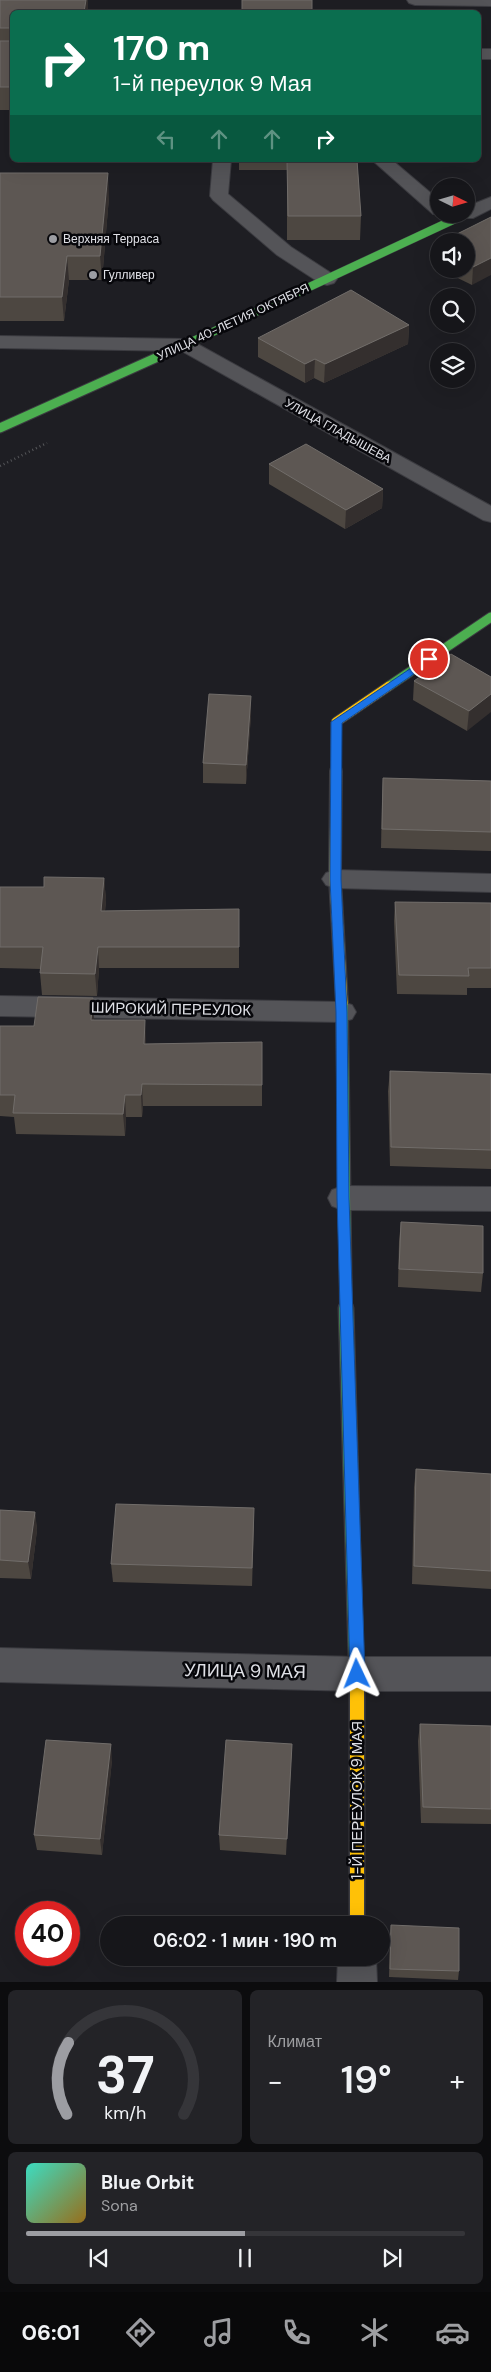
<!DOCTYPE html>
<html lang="ru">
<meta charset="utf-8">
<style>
body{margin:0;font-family:"DM Sans",sans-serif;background:#232327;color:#f1f3f6;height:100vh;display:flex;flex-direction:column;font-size:19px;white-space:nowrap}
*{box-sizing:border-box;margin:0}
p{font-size:16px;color:#9e9fa2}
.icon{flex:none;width:28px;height:28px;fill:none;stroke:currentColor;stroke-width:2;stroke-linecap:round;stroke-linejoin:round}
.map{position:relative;height:1982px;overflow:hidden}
.drawer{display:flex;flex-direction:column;gap:8px;padding:8px;background:#0c0c0e;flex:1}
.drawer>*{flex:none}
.top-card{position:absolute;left:10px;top:10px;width:471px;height:152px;border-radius:8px;box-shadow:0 5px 20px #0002,0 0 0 1px #353539;background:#0b6e4f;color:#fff;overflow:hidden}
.needle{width:32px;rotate:95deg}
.fabs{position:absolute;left:430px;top:178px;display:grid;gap:10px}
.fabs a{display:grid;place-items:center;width:45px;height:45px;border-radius:50%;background:#16161a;box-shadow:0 5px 20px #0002,0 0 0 1px #353539;font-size:25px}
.speed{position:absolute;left:15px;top:1901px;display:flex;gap:10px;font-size:25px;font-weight:700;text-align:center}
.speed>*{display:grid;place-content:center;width:65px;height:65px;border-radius:50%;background:#16161a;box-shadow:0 5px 20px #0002,0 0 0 1px #353539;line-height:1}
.speed .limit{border:8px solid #d22;background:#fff;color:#111}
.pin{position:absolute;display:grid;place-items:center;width:42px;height:42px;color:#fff;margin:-21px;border:2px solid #fff;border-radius:50%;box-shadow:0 1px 5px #0007}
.me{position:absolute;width:55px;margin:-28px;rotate:358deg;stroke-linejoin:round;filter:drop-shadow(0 0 4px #0008)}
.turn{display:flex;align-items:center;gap:18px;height:105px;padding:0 20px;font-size:22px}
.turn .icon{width:65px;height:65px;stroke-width:2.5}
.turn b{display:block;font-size:35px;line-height:42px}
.lanes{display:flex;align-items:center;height:48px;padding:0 20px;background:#0003;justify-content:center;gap:25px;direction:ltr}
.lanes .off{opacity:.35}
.big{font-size:38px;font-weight:600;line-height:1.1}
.drawer .card{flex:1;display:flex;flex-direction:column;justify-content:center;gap:8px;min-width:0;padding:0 18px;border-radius:8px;background:#232327}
.drawer .dial{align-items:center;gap:0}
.dial svg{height:130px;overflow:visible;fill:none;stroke:#353539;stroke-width:7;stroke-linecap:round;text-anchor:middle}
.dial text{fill:#f1f3f6;stroke:none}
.song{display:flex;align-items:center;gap:15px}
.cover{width:60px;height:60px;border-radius:8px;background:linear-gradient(135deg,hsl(170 70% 55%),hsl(40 70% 35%))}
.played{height:5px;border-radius:2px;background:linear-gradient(90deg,#9c9da2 50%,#353539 50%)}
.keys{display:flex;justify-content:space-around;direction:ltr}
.heat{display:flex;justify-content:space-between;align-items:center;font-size:28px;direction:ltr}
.drawer .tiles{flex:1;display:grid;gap:8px;grid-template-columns:1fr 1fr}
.card:last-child{grid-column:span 2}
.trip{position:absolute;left:100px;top:1916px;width:290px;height:50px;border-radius:25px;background:#16161a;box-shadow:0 5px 20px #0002,0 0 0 1px #353539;font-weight:600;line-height:50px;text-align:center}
.tabs{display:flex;height:80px;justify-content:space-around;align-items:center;background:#09090a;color:#9e9fa2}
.tabs .icon{width:35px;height:35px}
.tabs .selected{color:#9c9da2}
.tabs b{font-size:22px;color:#f1f3f6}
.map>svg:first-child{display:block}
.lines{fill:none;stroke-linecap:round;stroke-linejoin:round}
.lane-casing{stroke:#3b3b40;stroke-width:2}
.street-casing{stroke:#3b3b40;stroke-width:2}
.fast-far3-casing{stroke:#3b3b40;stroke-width:9}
.fast-far2-casing{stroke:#3b3b40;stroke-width:11}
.fast-far1-casing{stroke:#3b3b40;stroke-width:14}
.fast-casing{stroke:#3b3b40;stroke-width:17}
.slow-far2-casing{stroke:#3b3b40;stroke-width:11}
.slow-far1-casing{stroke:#3b3b40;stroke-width:14}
.slow-casing{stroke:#3b3b40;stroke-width:17}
.path{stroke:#56575a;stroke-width:2.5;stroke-dasharray:1 3;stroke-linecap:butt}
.lane{fill:#545458;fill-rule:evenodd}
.street{fill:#545458;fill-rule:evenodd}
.fast-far3{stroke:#4caf50;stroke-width:8}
.fast-far2{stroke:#4caf50;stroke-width:9}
.fast-far1{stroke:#4caf50;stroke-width:11}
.fast{stroke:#4caf50;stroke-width:14}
.slow-far2{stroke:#ffc107;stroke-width:9}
.slow-far1{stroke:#ffc107;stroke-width:11}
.slow{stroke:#ffc107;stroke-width:14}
.wall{fill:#4d4741}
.shaded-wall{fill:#342f2e}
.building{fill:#5d5753;stroke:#716d6a}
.route{fill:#1a73e8;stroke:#114b97}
.poi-dot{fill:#9c9da2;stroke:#07070b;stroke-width:2}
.labels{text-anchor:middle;stroke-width:5;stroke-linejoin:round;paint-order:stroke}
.far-poi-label{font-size:12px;fill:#e0e1e7;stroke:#07070b;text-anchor:start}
.far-street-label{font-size:12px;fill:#e0e1e7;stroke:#07070b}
.street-label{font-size:15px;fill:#e0e1e7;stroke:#07070b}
.near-street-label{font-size:18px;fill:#e0e1e7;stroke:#07070b}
</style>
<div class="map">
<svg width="491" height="1982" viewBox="0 0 491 1982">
<rect width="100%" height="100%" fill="#1e1e23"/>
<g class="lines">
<g class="lane-casing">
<g id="lane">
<polygon points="407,0 491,0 491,6 415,5 409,3"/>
<rect x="479" y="49" width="12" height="10"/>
<polygon points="213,160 231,160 228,194 291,247 334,275 337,279 334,283 327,285 320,283 277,255 213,200 210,196"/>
<polygon points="372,160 392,160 439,200 439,214 445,214 433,214"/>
<polygon points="0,336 185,339 192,341 195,345 192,349 185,351 0,348"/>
</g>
</g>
<g class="street-casing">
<g id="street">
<polygon points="491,197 491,209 473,218 459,218 457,214 466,214 466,207"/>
<polygon points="185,339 192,341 491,506 491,522 483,520 178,349 175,345 178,341"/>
<polygon points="335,870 491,874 491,892 335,888 326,885 322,879 326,873"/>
<polygon points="0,996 342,1002 352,1005 356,1012 352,1019 342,1022 0,1016"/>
<polygon points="343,1186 491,1187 491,1211 343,1210 332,1206 328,1198 332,1190"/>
<polygon points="0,1648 357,1657 491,1657 491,1691 357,1691 0,1682"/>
<polygon points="338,1958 376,1958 377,1982 337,1982"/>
</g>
</g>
<g class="fast-far3-casing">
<polyline id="fast-far3" points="189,343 466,214"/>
</g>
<g class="fast-far2-casing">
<g id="fast-far2">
<polyline points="0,428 191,342"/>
<polyline points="389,686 491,617"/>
</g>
</g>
<g class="fast-far1-casing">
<polyline id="fast-far1" points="342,1003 346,1310"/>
</g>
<g class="fast-casing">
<polyline id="fast" points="346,1308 357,1691"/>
</g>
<g class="slow-far2-casing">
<polyline id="slow-far2" points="336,772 336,722 389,686"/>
</g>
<g class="slow-far1-casing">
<polyline id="slow-far1" points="336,771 335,879 342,1003"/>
</g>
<g class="slow-casing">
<polyline id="slow" points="357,1691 357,1925"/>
</g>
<polyline class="path" points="0,466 47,443"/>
<use href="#lane" class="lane"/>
<use href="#street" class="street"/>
<use href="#fast-far3" class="fast-far3"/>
<use href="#fast-far2" class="fast-far2"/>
<use href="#fast-far1" class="fast-far1"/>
<use href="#fast" class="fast"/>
<use href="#slow-far2" class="slow-far2"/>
<use href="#slow-far1" class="slow-far1"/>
<use href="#slow" class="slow"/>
</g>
<g class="wall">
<polygon points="0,0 12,12 12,110 0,110"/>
<polygon points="239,160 357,160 361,216 360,240 287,240 287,170 239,170"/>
<polygon points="0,173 109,197 102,280 69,280 64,321 0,321"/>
<polygon points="491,217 472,285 431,265 432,247 439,244 439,269 466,269 466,241"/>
<polygon points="409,325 408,344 324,383 314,378 305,383 258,357 258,338"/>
<polygon points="269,464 383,489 382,508 345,529 269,484"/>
<polygon points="491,677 467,731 413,700 414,681"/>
<polygon points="251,696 251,715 246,784 203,783 203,763"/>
<polygon points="383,778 491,781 491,851 381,848 382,798"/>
<polygon points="104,878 106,900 105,911 239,909 239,968 99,968 97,996 42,995 40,973 41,969 0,968 0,887 44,887"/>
<polygon points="395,902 491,903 491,988 467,988 467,995 397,994 394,921"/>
<polygon points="94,1020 146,1044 262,1042 262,1106 143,1106 142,1117 126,1117 125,1136 16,1134 14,1117 0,1116 0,1026 34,1026"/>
<polygon points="390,1071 491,1074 491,1169 390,1166 388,1091"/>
<polygon points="401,1222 483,1273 481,1292 398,1287 399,1241"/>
<polygon points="416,1469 491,1474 491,1589 412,1584 414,1487"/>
<polygon points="0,1510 35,1512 37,1530 31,1579 0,1578"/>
<polygon points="254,1525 252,1586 113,1582 111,1564"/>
<polygon points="420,1724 491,1726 491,1824 421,1823 418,1741"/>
<polygon points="292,1744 286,1855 220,1850 219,1835"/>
<polygon points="112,1760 102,1855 37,1850 34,1835"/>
<polygon points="391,1925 459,1971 458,1980 389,1977 390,1934"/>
</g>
<g class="shaded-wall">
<polygon points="86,0 88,0 88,12 84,12"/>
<polygon points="108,173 109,197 102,280 100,256"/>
<polygon points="67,256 69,280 64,321 62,297"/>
<polygon points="491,258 491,275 472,285 473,267"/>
<polygon points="409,325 408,344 324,383 325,364"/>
<polygon points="315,359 314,378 305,383 305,364"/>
<polygon points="383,489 382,508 345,529 346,510"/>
<polygon points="491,694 491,712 467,731 469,711"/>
<polygon points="251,696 251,715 246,784 246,765"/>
<polygon points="104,878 106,900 103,933 101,911"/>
<polygon points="98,947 99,968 97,996 95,974"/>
<polygon points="93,998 94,1020 91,1020"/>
<polygon points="145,1020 146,1041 145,1065 144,1044"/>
<polygon points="142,1084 143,1106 142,1117 141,1095"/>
<polygon points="125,1095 126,1117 125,1136 123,1114"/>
<polygon points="35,1512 37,1530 31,1579 28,1562"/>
<polygon points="111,1744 112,1760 102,1855 100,1839"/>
</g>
<g class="building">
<polygon points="0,0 86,0 84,12 12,12 12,87 0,87 0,41 12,41 12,28 0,28"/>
<rect x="242" y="0" width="70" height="12"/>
<polygon points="287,160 357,160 361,216 288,216"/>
<polygon points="0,173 108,173 100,256 67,256 62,297 0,297"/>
<polygon points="491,217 491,258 473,267 466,264 466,241 443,241"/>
<polygon points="439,244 439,250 432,247"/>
<polygon points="351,290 409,325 325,364 315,359 305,364 258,338"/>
<polygon points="306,444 383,489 346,510 269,464"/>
<polygon points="451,654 491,677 491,694 469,711 414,681"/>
<polygon points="209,694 251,696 246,765 203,763"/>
<polygon points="383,778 491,781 491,832 382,829"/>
<polygon points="44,877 104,878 101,911 239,909 239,947 98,947 95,974 40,973 43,947 0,947 0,887 44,887"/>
<polygon points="395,902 491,903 491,968 468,968 469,976 399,975"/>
<polygon points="38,997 93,998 91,1020 145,1020 144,1044 262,1042 262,1085 142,1084 141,1095 125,1095 123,1114 13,1113 15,1095 0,1095 0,1026 34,1026"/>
<polygon points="390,1071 491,1074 491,1150 391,1147"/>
<polygon points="401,1222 483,1226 483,1273 399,1269"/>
<polygon points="416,1469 491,1474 491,1571 414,1566"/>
<polygon points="116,1504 254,1508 252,1568 111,1564"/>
<polygon points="0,1510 35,1512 28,1562 0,1560"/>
<polygon points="420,1724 491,1726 491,1809 423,1807"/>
<polygon points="46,1740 111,1744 100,1839 34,1835"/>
<polygon points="226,1740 292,1744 287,1839 219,1835"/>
<polygon points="391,1925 459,1928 459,1971 390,1969"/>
</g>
<polygon class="route" points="429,656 433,657 433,661 342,723 341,879 347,1012 349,1198 365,1674 362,1678 357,1680 352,1678 350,1674 337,1198 336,1012 330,879 331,722"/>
<g class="poi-dot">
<circle cx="53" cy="239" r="5"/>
<circle cx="93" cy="275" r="5"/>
</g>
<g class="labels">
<g class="far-poi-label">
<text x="63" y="243">Верхняя Терраса</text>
<text x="103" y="279">Гулливер</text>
</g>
<g class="far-street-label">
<text transform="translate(233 322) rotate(-25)" y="4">УЛИЦА 40-ЛЕТИЯ ОКТЯБРЯ</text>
<text transform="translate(338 431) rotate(29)" y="4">УЛИЦА ГЛАДЫШЕВА</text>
</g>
<g class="street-label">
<text transform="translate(171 1009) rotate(1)" y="5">ШИРОКИЙ ПЕРЕУЛОК</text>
<text transform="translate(357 1800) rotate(-90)" y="5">1-Й ПЕРЕУЛОК 9 МАЯ</text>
</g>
<g class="near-street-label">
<text transform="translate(245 1671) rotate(1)" y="6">УЛИЦА 9 МАЯ</text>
</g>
</g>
</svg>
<div class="fabs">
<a><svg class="needle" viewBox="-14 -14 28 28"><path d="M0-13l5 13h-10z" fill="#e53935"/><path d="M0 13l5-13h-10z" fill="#9e9fa2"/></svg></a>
<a><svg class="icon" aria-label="sound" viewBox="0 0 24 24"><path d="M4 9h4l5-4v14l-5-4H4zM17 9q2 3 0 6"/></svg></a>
<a><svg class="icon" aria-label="search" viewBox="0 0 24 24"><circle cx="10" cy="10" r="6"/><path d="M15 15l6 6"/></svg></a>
<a><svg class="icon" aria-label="layers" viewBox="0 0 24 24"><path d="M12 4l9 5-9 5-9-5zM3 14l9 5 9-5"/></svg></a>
</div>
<div class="speed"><div class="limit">40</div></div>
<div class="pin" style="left:429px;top:659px;background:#d93025"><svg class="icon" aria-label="arrive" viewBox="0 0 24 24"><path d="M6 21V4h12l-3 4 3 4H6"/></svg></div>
<svg class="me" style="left:357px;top:1674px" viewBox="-20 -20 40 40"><path d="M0-17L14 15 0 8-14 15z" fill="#1a73e8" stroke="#fff" stroke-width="4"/></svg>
<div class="trip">06:02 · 1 мин · 190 m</div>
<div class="top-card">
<div class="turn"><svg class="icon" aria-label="right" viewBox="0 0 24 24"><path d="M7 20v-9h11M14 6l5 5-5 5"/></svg><div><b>170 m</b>1-й переулок 9 Мая</div></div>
<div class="lanes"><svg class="icon off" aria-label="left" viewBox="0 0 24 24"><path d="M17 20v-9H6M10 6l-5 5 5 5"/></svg><svg class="icon off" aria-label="ahead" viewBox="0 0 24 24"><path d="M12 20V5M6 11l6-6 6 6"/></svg><svg class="icon off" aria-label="ahead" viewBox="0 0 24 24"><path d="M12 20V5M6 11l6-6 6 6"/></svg><svg class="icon" aria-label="right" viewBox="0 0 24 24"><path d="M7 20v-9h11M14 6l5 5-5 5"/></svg></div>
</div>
</div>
<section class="drawer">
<div class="tiles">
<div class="card dial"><svg viewBox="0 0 100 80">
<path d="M14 69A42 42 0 1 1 86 69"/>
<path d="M14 69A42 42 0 0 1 15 25" stroke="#9c9da2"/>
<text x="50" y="56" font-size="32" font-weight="700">37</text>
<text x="50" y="72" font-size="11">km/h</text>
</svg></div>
<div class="card"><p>Климат</p>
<div class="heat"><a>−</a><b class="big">19°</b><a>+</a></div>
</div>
<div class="card">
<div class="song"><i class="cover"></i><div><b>Blue Orbit</b><p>Sona</p></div></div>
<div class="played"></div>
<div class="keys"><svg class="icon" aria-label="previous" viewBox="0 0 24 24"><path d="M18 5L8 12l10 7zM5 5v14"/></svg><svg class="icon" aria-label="pause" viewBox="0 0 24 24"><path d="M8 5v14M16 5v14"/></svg><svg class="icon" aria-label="next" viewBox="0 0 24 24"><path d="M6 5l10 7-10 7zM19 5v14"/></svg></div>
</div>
</div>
</section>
<nav class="tabs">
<b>06:01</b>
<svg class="icon selected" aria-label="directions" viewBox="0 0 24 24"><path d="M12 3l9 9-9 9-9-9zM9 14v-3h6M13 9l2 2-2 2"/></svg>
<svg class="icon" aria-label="music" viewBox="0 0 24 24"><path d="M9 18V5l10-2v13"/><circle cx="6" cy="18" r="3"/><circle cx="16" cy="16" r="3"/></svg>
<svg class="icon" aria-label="phone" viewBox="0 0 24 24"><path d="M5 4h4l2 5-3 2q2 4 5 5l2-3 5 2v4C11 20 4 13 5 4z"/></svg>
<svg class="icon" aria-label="climate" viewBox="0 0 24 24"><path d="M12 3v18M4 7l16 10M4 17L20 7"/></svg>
<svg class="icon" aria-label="car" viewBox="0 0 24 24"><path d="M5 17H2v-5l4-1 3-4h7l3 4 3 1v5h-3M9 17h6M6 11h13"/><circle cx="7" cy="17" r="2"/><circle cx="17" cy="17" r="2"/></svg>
</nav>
